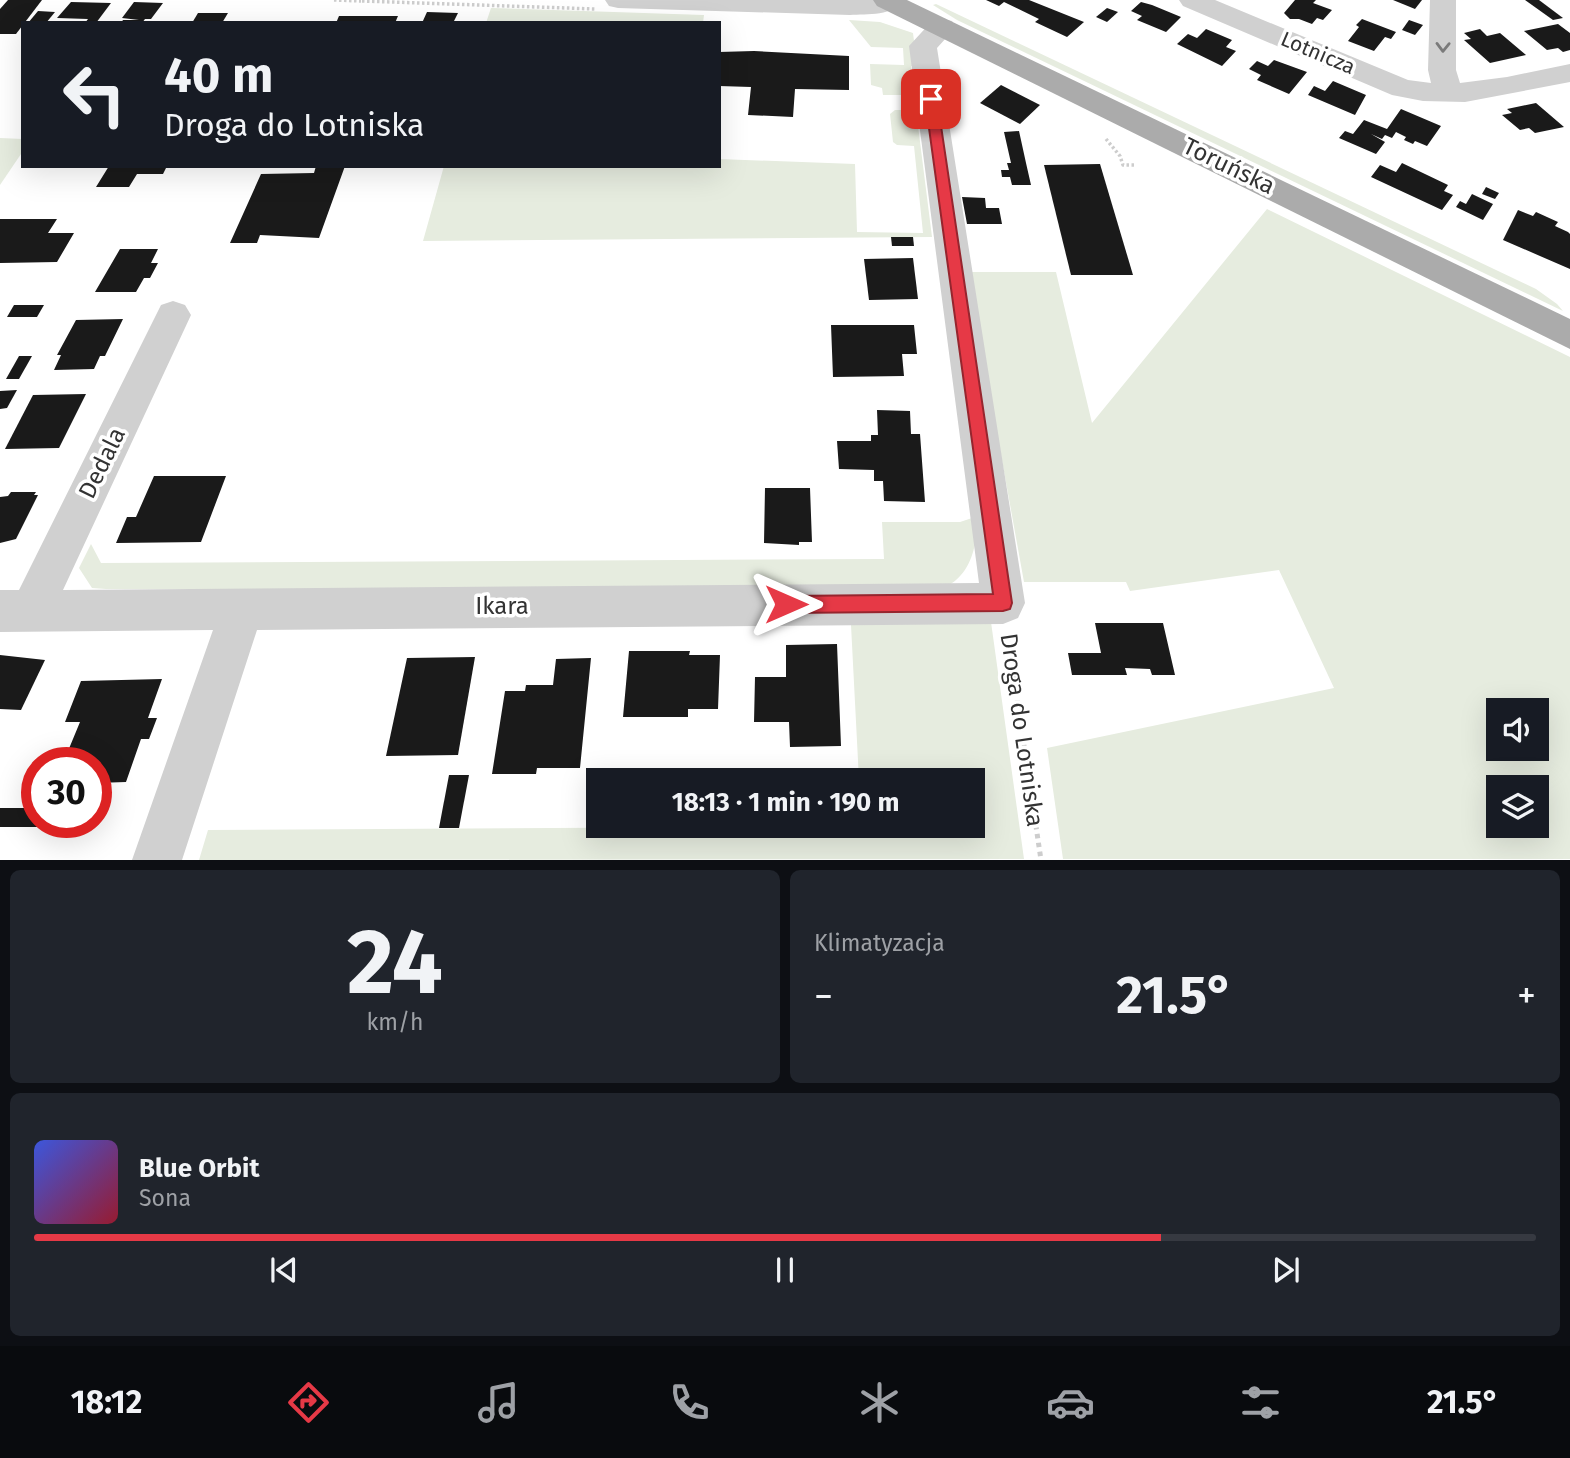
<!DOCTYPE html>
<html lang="pl">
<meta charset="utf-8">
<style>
body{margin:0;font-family:"Fira Sans",sans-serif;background:#20242c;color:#f1f3f6;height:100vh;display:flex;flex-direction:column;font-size:26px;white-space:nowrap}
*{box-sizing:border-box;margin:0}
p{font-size:23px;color:#9ea1a6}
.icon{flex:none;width:38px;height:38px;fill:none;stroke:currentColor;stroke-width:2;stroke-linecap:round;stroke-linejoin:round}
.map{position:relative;height:860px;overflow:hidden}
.side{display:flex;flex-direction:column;gap:10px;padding:10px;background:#0d0f14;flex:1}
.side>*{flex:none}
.hud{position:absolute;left:21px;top:21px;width:700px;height:147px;border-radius:0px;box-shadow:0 7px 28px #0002;background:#171b24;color:#f1f3f6;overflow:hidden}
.controls{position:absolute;left:1486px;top:698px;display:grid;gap:14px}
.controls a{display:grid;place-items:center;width:63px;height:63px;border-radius:0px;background:#171b24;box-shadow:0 7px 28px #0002;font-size:35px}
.speed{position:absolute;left:21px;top:747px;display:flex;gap:14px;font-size:35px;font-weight:700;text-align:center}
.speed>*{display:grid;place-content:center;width:91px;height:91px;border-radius:50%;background:#171b24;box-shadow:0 7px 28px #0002;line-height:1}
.speed .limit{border:10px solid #d22;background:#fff;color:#111}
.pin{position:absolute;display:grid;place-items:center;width:60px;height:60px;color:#fff;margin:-30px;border-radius:14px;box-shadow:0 4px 10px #0006}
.me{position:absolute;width:77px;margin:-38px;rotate:90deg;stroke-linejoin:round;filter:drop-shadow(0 0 5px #0008)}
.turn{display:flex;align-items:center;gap:24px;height:147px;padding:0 28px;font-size:32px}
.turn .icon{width:91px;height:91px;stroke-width:2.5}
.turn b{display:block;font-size:49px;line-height:60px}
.big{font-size:52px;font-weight:700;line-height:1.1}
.side .widget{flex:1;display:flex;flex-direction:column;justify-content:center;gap:10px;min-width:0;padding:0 24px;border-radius:10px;background:#20242c}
.side .dial{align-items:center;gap:0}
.dial b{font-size:91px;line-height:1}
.song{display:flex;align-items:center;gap:21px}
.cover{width:84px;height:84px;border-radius:10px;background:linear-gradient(135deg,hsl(230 70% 55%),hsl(350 70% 35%))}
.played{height:7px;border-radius:4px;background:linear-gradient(90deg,#e63946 75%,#363941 75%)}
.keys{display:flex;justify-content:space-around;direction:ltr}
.heat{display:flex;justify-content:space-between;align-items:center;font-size:38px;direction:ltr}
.side .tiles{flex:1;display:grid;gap:10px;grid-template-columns:1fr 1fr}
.widget:last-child{grid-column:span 2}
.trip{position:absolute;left:586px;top:768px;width:399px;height:70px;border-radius:0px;background:#171b24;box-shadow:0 7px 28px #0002;font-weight:700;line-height:70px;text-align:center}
.dock{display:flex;height:112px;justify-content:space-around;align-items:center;background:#090b0e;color:#9ea1a6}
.dock .icon{width:49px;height:49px}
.dock .selected{color:#e63946}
.dock b{font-size:32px;color:#f1f3f6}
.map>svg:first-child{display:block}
.green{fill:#e6ecdf;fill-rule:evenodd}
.building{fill:#1a1a1a}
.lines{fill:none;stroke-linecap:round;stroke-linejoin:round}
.path-far1{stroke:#cdcdcd;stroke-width:3.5;stroke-dasharray:2.5 2.5;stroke-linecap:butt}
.path{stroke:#cdcdcd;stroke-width:5;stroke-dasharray:4.5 4.5;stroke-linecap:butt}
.minor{fill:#d0d0d0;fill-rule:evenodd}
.major{fill:#ababab;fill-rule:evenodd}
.oneway{stroke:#7a7a7a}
.route{fill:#e63946;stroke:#96252e;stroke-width:2}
.labels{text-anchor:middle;stroke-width:7;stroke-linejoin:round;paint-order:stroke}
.far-street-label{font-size:21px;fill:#333;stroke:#fff}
.street-label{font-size:24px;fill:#333;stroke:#fff}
</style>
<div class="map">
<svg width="1570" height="860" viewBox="0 0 1570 860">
<rect width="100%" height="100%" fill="#fff"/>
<g class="green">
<polygon points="936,4 1536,289 1557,304 1563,311 957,20 933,5"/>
<polygon points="491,8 704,15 703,23 486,23"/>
<polygon points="849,20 880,22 913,33 917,65 911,66 915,95 883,95 882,88 871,85 870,64 904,65 903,48 871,47"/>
<polygon points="895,110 916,110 932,237 423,241 444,166 719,166 719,159 855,164 857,232 923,233 914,146 897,145 893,142 890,114"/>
<polygon points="0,138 23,139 23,151 0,185"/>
<path d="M1267,209L1570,357V859H1063L1047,748L1334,688L1279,570L1130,591L1126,582H1024L968,272H1056L1092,423ZM1498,710H1536V749H1498ZM1498,788H1536V826H1498Z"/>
<path d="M975,517C979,537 973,566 956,580C951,585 942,587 936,591L106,589L92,588L79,568L91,544L101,563L884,559L882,522H960Z"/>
<polygon points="991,622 1024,859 199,860 208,830 723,827 861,830 862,826 973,826 973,780 859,780 851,625"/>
</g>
<g class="building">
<polygon points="8,0 42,0 16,34 0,34 0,9"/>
<polygon points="986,0 1029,0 1084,22 1067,37 1035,22 1039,19 1004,2 999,6"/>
<polygon points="1295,0 1316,0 1313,3 1332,10 1323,20 1317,18 1312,24 1299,19 1290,19 1284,13"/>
<polygon points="1393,0 1422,0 1415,9"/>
<polygon points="1525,0 1539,0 1563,18 1553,20"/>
<polygon points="71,2 111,3 96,23 85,23 88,19 57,18"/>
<polygon points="134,2 163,3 151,19 145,19 142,23 121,23 123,20 139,20 122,18"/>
<polygon points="1141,2 1152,5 1181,17 1166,32 1137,20 1142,16 1131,11"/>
<polygon points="1107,8 1118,12 1107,22 1096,17"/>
<polygon points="38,11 55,12 46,23 28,23"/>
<polygon points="427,12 458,13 453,23 422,23"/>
<polygon points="198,13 228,13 222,23 192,23"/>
<polygon points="339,16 398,16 395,23 336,23"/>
<polygon points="1362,19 1396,32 1391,39 1385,37 1374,51 1348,41 1359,27 1356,25"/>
<polygon points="1409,20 1423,25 1415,35 1402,30"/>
<polygon points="1558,24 1570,33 1570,50 1563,52 1558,48 1547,50 1524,31"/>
<polygon points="1206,29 1232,40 1226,47 1236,51 1222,66 1177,44 1188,34 1197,38"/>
<polygon points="1480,29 1487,36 1500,33 1526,55 1490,63 1464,40 1471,39 1464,33"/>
<polygon points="754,51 849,56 849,90 795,89 793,117 748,115 751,87 719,86 719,52"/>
<polygon points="1274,60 1307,72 1289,94 1257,80 1261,75 1249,69 1257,61 1268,66"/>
<polygon points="1333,81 1366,95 1355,115 1308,95 1314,86 1325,91"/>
<polygon points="1001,85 1040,105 1020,124 980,103"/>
<polygon points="1536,103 1564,127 1535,133 1529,128 1520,130 1502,115 1512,113 1507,109"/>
<polygon points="1401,109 1441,126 1427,146 1415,141 1413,144 1404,140 1406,137 1396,132 1392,138 1385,135 1382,139 1371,134 1385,142 1376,154 1339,138 1345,131 1353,134 1364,120 1387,129"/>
<polygon points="1019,131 1026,163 1031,185 1012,185 1010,177 1002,177 1001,170 1009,170 1007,163 1011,163 1004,132"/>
<polygon points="1402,163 1448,185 1444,191 1453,195 1442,210 1371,177 1380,165 1396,172"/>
<polygon points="1100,164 1133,275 1071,275 1044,165"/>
<polygon points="109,166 167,166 163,174 137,174 129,187 96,187"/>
<polygon points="316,166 345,166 319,238 260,235 257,243 230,243 261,174 314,173"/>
<polygon points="1486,187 1499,193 1495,199 1482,194"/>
<polygon points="1472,194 1493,204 1483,220 1456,207 1460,201 1466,204"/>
<polygon points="962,197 985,198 986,208 999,208 1002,224 967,224"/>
<polygon points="1518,210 1533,216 1536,212 1558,222 1555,226 1568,232 1570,234 1570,269 1503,240"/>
<polygon points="0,219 57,219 48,233 74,233 57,262 0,263"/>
<polygon points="891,237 913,237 914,246 892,246"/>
<polygon points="120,249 158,249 151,263 158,263 150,278 144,278 136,292 95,292"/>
<polygon points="913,258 918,299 869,300 864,259"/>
<polygon points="14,305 44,305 37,317 7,317"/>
<polygon points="123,319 105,356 100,356 94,369 54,370 61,355 57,355 76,320"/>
<polygon points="831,325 914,325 917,354 902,354 904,376 833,377"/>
<polygon points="19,356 32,356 19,379 6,379"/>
<polygon points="17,390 7,408 0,409 0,391"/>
<polygon points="86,394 59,448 5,449 33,395"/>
<polygon points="877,410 910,411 911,434 920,434 925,502 884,501 883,481 874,481 874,470 839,469 837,441 871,441 871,435 878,435"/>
<polygon points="154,476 226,476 201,542 116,543 127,517 136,517"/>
<polygon points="765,488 810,488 812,542 799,542 799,545 764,543"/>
<polygon points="11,492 36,492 34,495 38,495 16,539 0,543 0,497 8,496"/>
<polygon points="1095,623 1163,623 1175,675 1152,675 1150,669 1125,668 1127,675 1072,675 1068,653 1101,653"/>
<polygon points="837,644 841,746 790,747 789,722 754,722 755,677 786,677 786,645"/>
<polygon points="629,651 690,651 689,655 720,655 718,709 688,709 688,717 623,717"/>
<polygon points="0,655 45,660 21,710 0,709"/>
<polygon points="475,657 458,755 386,756 407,658"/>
<polygon points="591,658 580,768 537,768 536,774 492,774 505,691 525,691 526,685 553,685 556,659"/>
<polygon points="162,679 148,718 157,718 149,739 141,739 126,782 96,783 96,763 54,763 58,752 68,751 80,722 65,722 81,681"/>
<polygon points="449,775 469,775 459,828 439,828"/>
<polygon points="0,808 37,808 37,822 47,822 45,827 0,827"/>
</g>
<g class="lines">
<g class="path-far1">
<polyline points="334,0 361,1"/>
<polyline points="362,1 595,9"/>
<polyline points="1106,139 1120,156 1123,165 1134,165"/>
</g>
<polyline class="path" points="1008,638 1041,860"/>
<g class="minor">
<path d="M605,0H904C894,16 867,14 850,15L618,8L609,6Z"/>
<polygon points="1179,0 1215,0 1408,80 1431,83 1428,70 1430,0 1456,0 1456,70 1460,83 1507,77 1570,64 1570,82 1465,102 1423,101 1392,95 1183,6"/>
<polygon points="942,19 952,21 956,27 937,48 1025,603 1018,618 1003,624 257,630 182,860 132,860 213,630 0,632 0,590 19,590 161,305 173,301 185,305 191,315 63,590 979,583 909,46 932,21"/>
</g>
<polygon class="major" points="873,0 907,0 1570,319 1570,349 877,6"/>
</g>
<defs><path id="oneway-chevron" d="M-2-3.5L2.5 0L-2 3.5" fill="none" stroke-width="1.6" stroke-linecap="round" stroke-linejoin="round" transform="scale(1.75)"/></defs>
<use class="oneway" href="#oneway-chevron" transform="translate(1443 47) rotate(91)"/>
<polygon class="route" points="931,95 937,99 1012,603 1010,609 1003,611 786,613 780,610 777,604 780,598 786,596 993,594 925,99"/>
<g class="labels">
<g class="far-street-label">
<text transform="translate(1318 53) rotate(23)" y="7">Lotnicza</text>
</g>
<g class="street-label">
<text transform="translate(1229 166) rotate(26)" y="8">Toruńska</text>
<text transform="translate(102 463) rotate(-64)" y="8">Dedala</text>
<text x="502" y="614">Ikara</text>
<text transform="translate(1022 730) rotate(82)" y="8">Droga do Lotniska</text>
</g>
</g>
</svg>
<div class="controls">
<a><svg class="icon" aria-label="sound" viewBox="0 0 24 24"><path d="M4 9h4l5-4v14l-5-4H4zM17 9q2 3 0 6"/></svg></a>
<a><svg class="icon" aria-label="layers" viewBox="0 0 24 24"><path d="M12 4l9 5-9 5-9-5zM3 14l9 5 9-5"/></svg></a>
</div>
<div class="speed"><div class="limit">30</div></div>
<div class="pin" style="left:931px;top:99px;background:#d93025"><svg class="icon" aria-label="arrive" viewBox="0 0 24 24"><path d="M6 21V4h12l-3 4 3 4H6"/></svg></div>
<svg class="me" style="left:786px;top:604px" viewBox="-20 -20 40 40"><path d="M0-17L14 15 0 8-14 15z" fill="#e63946" stroke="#fff" stroke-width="4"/></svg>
<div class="trip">18:13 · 1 min · 190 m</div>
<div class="hud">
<div class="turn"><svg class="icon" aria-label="left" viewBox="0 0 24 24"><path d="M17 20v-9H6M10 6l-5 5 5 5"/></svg><div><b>40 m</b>Droga do Lotniska</div></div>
</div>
</div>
<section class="side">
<div class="tiles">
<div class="widget dial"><b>24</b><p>km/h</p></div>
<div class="widget"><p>Klimatyzacja</p>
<div class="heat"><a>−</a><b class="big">21.5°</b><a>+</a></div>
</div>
<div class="widget">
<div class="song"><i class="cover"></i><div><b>Blue Orbit</b><p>Sona</p></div></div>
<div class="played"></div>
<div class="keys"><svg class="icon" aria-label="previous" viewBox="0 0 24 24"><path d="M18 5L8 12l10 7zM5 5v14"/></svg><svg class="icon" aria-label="pause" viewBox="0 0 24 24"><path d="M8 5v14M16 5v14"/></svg><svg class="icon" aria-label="next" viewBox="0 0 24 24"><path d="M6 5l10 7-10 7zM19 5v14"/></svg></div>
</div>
</div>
</section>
<nav class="dock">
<b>18:12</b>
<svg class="icon selected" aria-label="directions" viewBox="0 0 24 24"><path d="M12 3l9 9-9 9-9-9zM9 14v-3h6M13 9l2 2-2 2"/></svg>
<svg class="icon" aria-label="music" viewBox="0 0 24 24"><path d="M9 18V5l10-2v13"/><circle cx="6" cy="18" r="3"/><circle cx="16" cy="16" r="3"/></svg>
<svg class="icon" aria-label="phone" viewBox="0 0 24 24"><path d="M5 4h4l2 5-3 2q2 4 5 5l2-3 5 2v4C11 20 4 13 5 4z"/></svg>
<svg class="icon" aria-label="climate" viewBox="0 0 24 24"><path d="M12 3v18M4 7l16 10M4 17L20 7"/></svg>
<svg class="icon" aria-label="car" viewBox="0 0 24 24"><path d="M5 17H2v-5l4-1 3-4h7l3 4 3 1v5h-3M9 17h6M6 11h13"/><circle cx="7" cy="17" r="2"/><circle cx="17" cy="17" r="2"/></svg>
<svg class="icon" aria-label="filters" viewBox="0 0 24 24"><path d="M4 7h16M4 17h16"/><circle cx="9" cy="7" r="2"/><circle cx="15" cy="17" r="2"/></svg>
<b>21.5°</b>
</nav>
